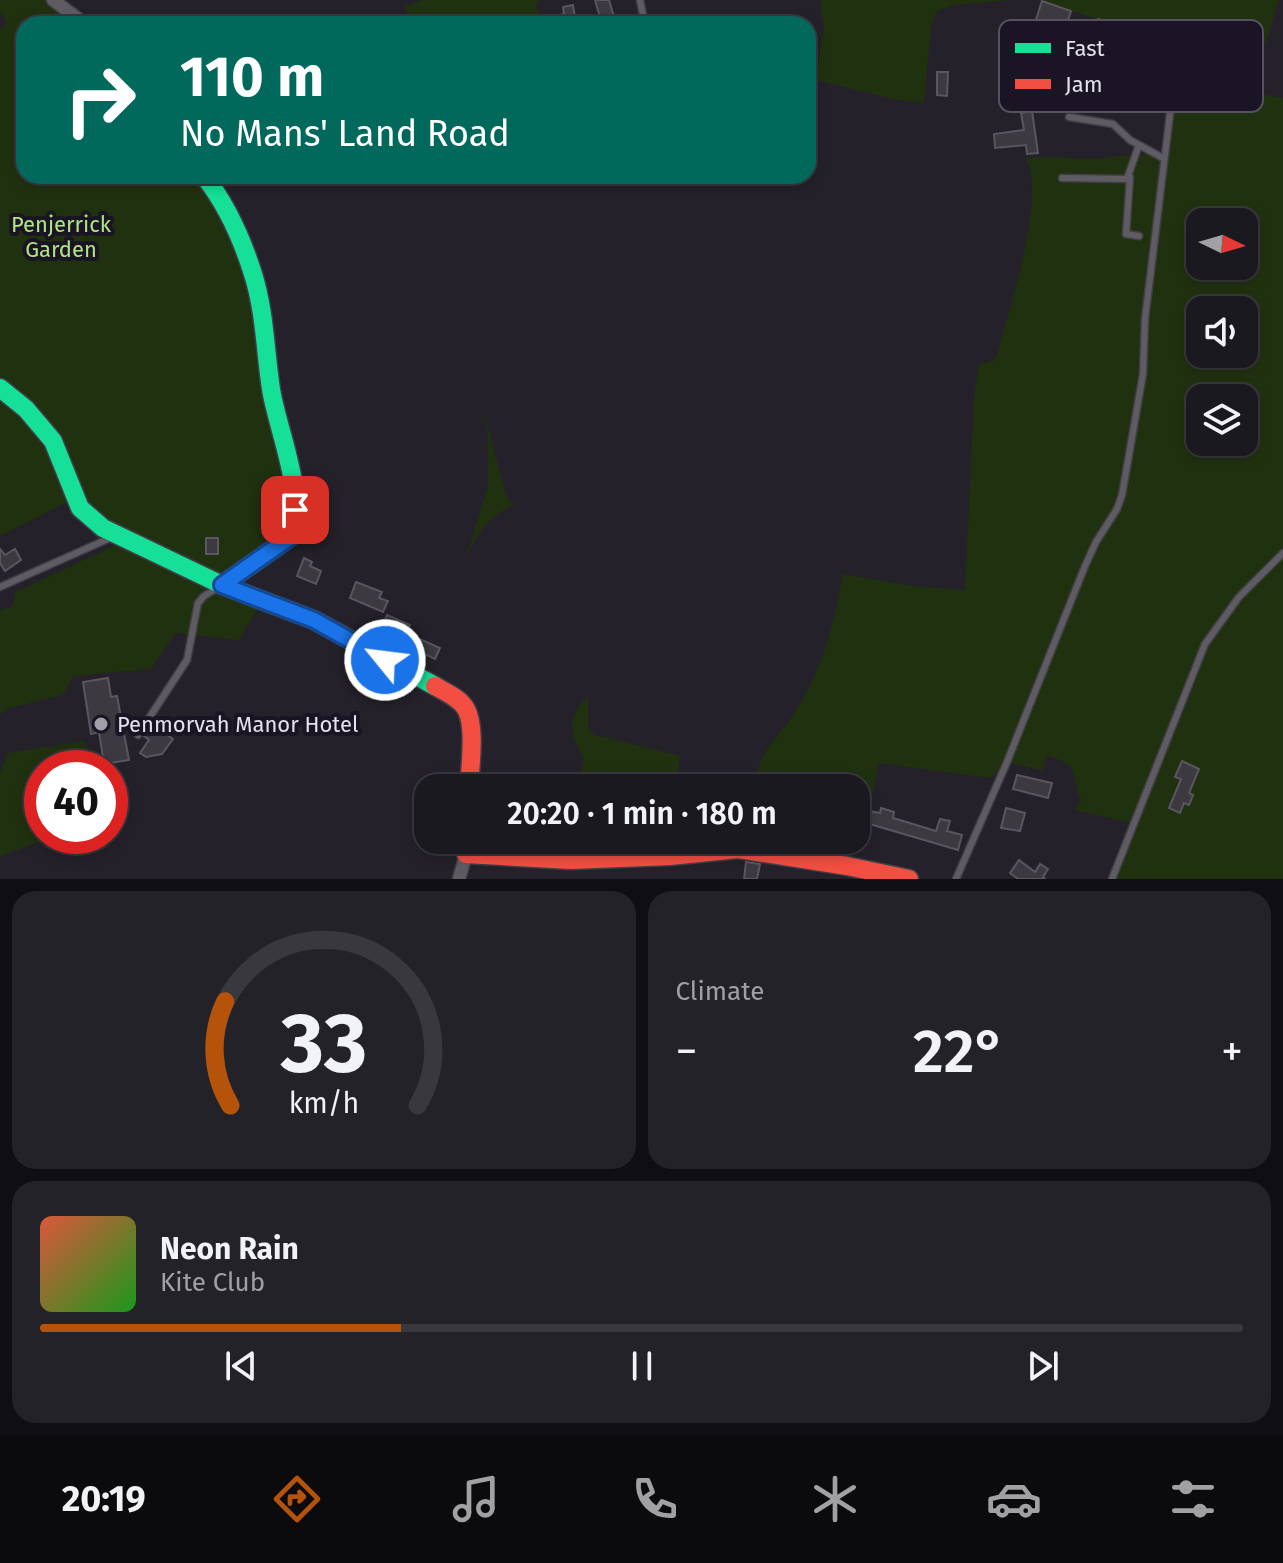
<!DOCTYPE html>
<meta charset="utf-8">
<style>
body{margin:0;font-family:"Fira Sans",sans-serif;background:#242229;color:#f1f3f6;height:100vh;display:flex;flex-direction:column;font-size:30px;white-space:nowrap}
*{box-sizing:border-box;margin:0}
p{font-size:26px;color:#a0a0a5}
.icon{flex:none;width:44px;height:44px;fill:none;stroke:currentColor;stroke-width:2;stroke-linecap:round;stroke-linejoin:round}
.map{position:relative;height:879px;overflow:hidden}
.drawer{display:flex;flex-direction:column;gap:12px;padding:12px;background:#0f0e12;flex:1}
.drawer>*{flex:none}
.banner{position:absolute;left:16px;top:16px;width:800px;height:168px;border-radius:24px;box-shadow:0 4px 12px #0003,0 0 0 2px #39383e;background:#00695c;color:#fff;overflow:hidden}
.needle{width:52px;rotate:95deg}
.buttons{position:absolute;left:1186px;top:208px;display:grid;gap:16px}
.buttons a{display:grid;place-items:center;width:72px;height:72px;border-radius:16px;background:#1b1920;box-shadow:0 4px 12px #0003,0 0 0 2px #39383e;font-size:40px}
.speed{position:absolute;left:24px;top:750px;display:flex;gap:16px;font-size:40px;font-weight:700;text-align:center}
.speed>*{display:grid;place-content:center;width:104px;height:104px;border-radius:50%;background:#1b1920;box-shadow:0 4px 12px #0003,0 0 0 2px #39383e;line-height:1}
.speed .limit{border:12px solid #d22;background:#fff;color:#111}
.pin{position:absolute;display:grid;place-items:center;width:68px;height:68px;color:#fff;margin:-34px;border-radius:16px;box-shadow:0 4px 12px #0006}
.me{position:absolute;width:88px;margin:-44px;rotate:299deg;stroke-linejoin:round;filter:drop-shadow(0 0 6px #0008)}
.turn{display:flex;align-items:center;gap:28px;height:168px;padding:0 32px;font-size:36px}
.turn .icon{width:104px;height:104px;stroke-width:2.5}
.turn b{display:block;font-size:56px;line-height:68px}
.big{font-size:60px;font-weight:600;line-height:1.1}
.drawer .widget{flex:1;display:flex;flex-direction:column;justify-content:center;gap:12px;min-width:0;padding:0 28px;border-radius:24px;background:#242229}
.drawer .dial{align-items:center;gap:0}
.dial svg{height:208px;overflow:visible;fill:none;stroke:#39383e;stroke-width:7;stroke-linecap:round;text-anchor:middle}
.dial text{fill:#f1f3f6;stroke:none}
.song{display:flex;align-items:center;gap:24px}
.cover{width:96px;height:96px;border-radius:12px;background:linear-gradient(135deg,hsl(10 70% 55%),hsl(120 70% 35%))}
.played{height:8px;border-radius:4px;background:linear-gradient(90deg,#b45309 30%,#39383e 30%)}
.keys{display:flex;justify-content:space-around;direction:ltr}
.heat{display:flex;justify-content:space-between;align-items:center;font-size:44px;direction:ltr}
.drawer .tiles{flex:1;display:grid;gap:12px;grid-template-columns:1fr 1fr}
.widget:last-child{grid-column:span 2}
.trip{position:absolute;left:414px;top:774px;width:456px;height:80px;border-radius:24px;background:#1b1920;box-shadow:0 4px 12px #0003,0 0 0 2px #39383e;font-weight:600;line-height:80px;text-align:center}
.dock{display:flex;height:128px;justify-content:space-around;align-items:center;background:#0b0a0d;color:#a0a0a5}
.dock .icon{width:56px;height:56px}
.dock .current{color:#b45309}
.dock b{font-size:36px;color:#f1f3f6}
.map>svg:first-child{display:block}
.green{fill:#203110;fill-rule:evenodd}
.building{fill:#3c3940;stroke:#59565e;stroke-width:2}
.lines{fill:none;stroke-linecap:round;stroke-linejoin:round}
.lane-casing{stroke:#413e46;stroke-width:9}
.street-casing{stroke:#413e46;stroke-width:15}
.fast-casing{stroke:#413e46;stroke-width:21}
.jam-casing{stroke:#413e46;stroke-width:21}
.lane{stroke:#5e5b63;stroke-width:6}
.street{stroke:#5e5b63;stroke-width:12}
.fast{stroke:#16e098;stroke-width:18}
.jam{stroke:#f24e42;stroke-width:18}
.route-casing{stroke:#114b97;stroke-width:20}
.route{stroke:#1a73e8;stroke-width:14}
.poi-dot{fill:#a19ea9;stroke:#1a1424;stroke-width:3}
.labels{text-anchor:middle;stroke-width:8;stroke-linejoin:round;paint-order:stroke}
.park-label{font-size:22px;fill:#b0e583;stroke:#1a1424}
.poi-label{font-size:22px;fill:#e5e1ed;stroke:#1a1424;text-anchor:start}
.key{fill:#1a1424;stroke:#575260;stroke-width:2}
.key-label{font-size:22px;fill:#e5e1ed}
</style>
<div class="map">
<svg width="1283" height="879" viewBox="0 0 1283 879">
<rect width="100%" height="100%" fill="#24212a"/>
<g class="green">
<polygon points="0,0 47,0 80,24 24,24 24,176 199,176 209,187 255,289 292,528 220,582 82,507 55,441 0,386 0,30 8,22 0,13"/>
<polygon points="422,0 539,0 536,9 543,17 545,24 414,24 404,7"/>
<polygon points="820,0 1012,0 954,5 937,11 931,28 924,103 893,99 816,80 824,25"/>
<path d="M1036,0H1279L1266,43L1221,34L1191,33L1186,67L1248,90L1250,88L1257,93L1283,98V879H1115L1198,675L1193,672L1196,661L1131,823L1074,810L1081,801C1069,774 1082,767 1049,756L1046,757L1043,771L1012,763L990,778L879,763L873,792L758,780C756,756 776,739 789,721C821,675 833,628 843,574L914,586L965,590L974,396L979,365L996,359C1007,313 1047,200 1026,158C1050,156 1073,159 1097,159C1113,158 1126,153 1142,156L1147,153L1163,161L1178,55L1173,52L1174,43ZM1200,222H1244V266H1200ZM1200,310H1244V354H1200ZM1200,398H1244V442H1200Z"/>
<polygon points="0,390 51,442 75,498 0,536"/>
<path d="M482,405L505,491L510,502L515,505C489,515 477,533 466,558L488,485V437Z"/>
<polygon points="118,544 261,603 239,640 176,633 151,669 74,676 63,695 6,709 0,715 0,610 13,606 15,592"/>
<path d="M588,695V728L595,735L680,756L677,788H579L584,760C569,730 565,722 588,695Z"/>
<polygon points="84,741 98,768 42,768 42,836 57,836 0,856 0,773 8,753"/>
<polygon points="572,840 673,840 672,855 547,853 546,849 555,846 566,849 570,846"/>
</g>
<g class="building">
<polygon points="595,0 609,0 614,17 610,19 611,24 602,24"/>
<polygon points="1042,1 1071,11 1068,20 1094,28 1098,19 1142,33 1140,40 1098,29 1100,30 1092,59 1103,61 1102,64 1168,74 1165,102 1148,100 1150,81 1133,79 1129,109 1113,106 1117,77 1099,73 1097,87 1081,84 1087,45 1063,38 1058,53 1028,44"/>
<polygon points="573,5 576,24 562,24 560,15 564,14 563,7"/>
<polygon points="937,72 948,72 947,96 937,95"/>
<polygon points="1032,111 1038,153 1027,154 1026,145 995,148 994,134 1024,130 1021,113"/>
<rect x="206" y="538" width="12" height="16"/>
<polygon points="0,549 5,555 15,549 21,560 5,571 0,563"/>
<polygon points="304,558 312,562 310,566 321,571 316,584 297,576"/>
<polygon points="356,582 382,592 379,598 388,601 383,612 350,598"/>
<polygon points="387,615 410,625 404,637 382,626"/>
<polygon points="415,637 440,648 435,659 410,647"/>
<polygon points="108,678 111,697 117,696 129,760 104,764 99,732 91,734 83,682"/>
<polygon points="152,724 173,739 162,754 146,757 140,753 149,740 144,736"/>
<polygon points="1182,761 1199,769 1189,793 1193,795 1189,805 1184,803 1180,813 1169,808 1181,779 1175,777"/>
<polygon points="1017,775 1052,783 1048,798 1013,789"/>
<polygon points="881,808 894,812 893,818 936,831 940,819 950,821 947,831 962,835 958,850 856,820 858,809 880,813"/>
<polygon points="1006,808 1025,813 1020,831 1001,828"/>
<polygon points="1019,860 1035,872 1040,864 1048,869 1043,877 1045,879 1018,879 1010,873"/>
<polygon points="746,862 760,864 757,879 744,879"/>
</g>
<g class="lines">
<g class="lane-casing">
<g id="lane">
<polyline points="640,0 643,15 641,24"/>
<polyline points="1069,117 1113,124 1130,140 1163,158"/>
<polyline points="1130,177 1126,234 1139,236"/>
<polyline points="1062,178 1127,179 1139,145"/>
<polyline points="0,587 110,538"/>
<polyline points="138,735 187,660 198,603 204,596 219,587"/>
<polyline points="956,879 1007,762 1085,566 1096,542 1117,509 1122,495 1143,374 1145,319 1176,65 1153,58 1101,52"/>
<polyline points="1112,879 1205,644 1239,597 1283,553"/>
</g>
</g>
<g class="street-casing">
<g id="street">
<polyline points="53,0 85,24"/>
<polyline points="459,879 466,854"/>
</g>
</g>
<g class="fast-casing">
<g id="fast">
<path d="M204,176C227,205 242,239 253,274C265,312 265,350 271,389C277,429 309,501 289,538L222,585"/>
<polyline points="0,388 26,409 53,441 80,508 103,528 222,585 314,620 435,686"/>
</g>
</g>
<g class="jam-casing">
<g id="jam">
<path d="M435,686C445,692 460,698 466,709C476,726 470,768 469,788"/>
<polyline points="467,840 466,854 571,860 670,856 738,849 847,866 909,879"/>
</g>
</g>
<use href="#lane" class="lane"/>
<use href="#street" class="street"/>
<use href="#fast" class="fast"/>
<use href="#jam" class="jam"/>
</g>
<g class="lines">
<g class="route-casing">
<polyline id="route" points="295,510 294,528 289,538 222,585 314,620 385,660"/>
</g>
<use href="#route" class="route"/>
</g>
<circle class="poi-dot" cx="101" cy="724" r="8"/>
<g class="labels">
<g class="park-label">
<text x="61" y="232">Penjerrick<tspan x="61" dy="25">Garden</tspan></text>
</g>
<g class="poi-label">
<text x="117" y="732">Penmorvah Manor Hotel</text>
</g>
</g>
<rect x="999" y="20" width="264" height="92" rx="12" class="key"/>
<rect x="1015" y="43" width="36" height="10" fill="#16e098"/>
<rect x="1015" y="79" width="36" height="10" fill="#f24e42"/>
<g class="key-label">
<text x="1065" y="56">Fast</text>
<text x="1065" y="92">Jam</text>
</g>
</svg>
<div class="buttons">
<a><svg class="needle" viewBox="-14 -14 28 28"><path d="M0-13l5 13h-10z" fill="#e53935"/><path d="M0 13l5-13h-10z" fill="#a0a0a5"/></svg></a>
<a><svg class="icon" aria-label="sound" viewBox="0 0 24 24"><path d="M4 9h4l5-4v14l-5-4H4zM17 9q2 3 0 6"/></svg></a>
<a><svg class="icon" aria-label="layers" viewBox="0 0 24 24"><path d="M12 4l9 5-9 5-9-5zM3 14l9 5 9-5"/></svg></a>
</div>
<div class="speed"><div class="limit">40</div></div>
<div class="pin" style="left:295px;top:510px;background:#d93025"><svg class="icon" aria-label="arrive" viewBox="0 0 24 24"><path d="M6 21V4h12l-3 4 3 4H6"/></svg></div>
<svg class="me" style="left:385px;top:660px" viewBox="-20 -20 40 40"><circle r="17" fill="#1a73e8" stroke="#fff" stroke-width="3"/><path d="M0-11L8 9 0 5-8 9z" fill="#fff"/></svg>
<div class="trip">20:20 · 1 min · 180 m</div>
<div class="banner">
<div class="turn"><svg class="icon" aria-label="right" viewBox="0 0 24 24"><path d="M7 20v-9h11M14 6l5 5-5 5"/></svg><div><b>110 m</b>No Mans' Land Road</div></div>
</div>
</div>
<section class="drawer">
<div class="tiles">
<div class="widget dial"><svg viewBox="0 0 100 80">
<path d="M14 69A42 42 0 1 1 86 69"/>
<path d="M14 69A42 42 0 0 1 12 29" stroke="#b45309"/>
<text x="50" y="56" font-size="32" font-weight="700">33</text>
<text x="50" y="72" font-size="11">km/h</text>
</svg></div>
<div class="widget"><p>Climate</p>
<div class="heat"><a>−</a><b class="big">22°</b><a>+</a></div>
</div>
<div class="widget">
<div class="song"><i class="cover"></i><div><b>Neon Rain</b><p>Kite Club</p></div></div>
<div class="played"></div>
<div class="keys"><svg class="icon" aria-label="previous" viewBox="0 0 24 24"><path d="M18 5L8 12l10 7zM5 5v14"/></svg><svg class="icon" aria-label="pause" viewBox="0 0 24 24"><path d="M8 5v14M16 5v14"/></svg><svg class="icon" aria-label="next" viewBox="0 0 24 24"><path d="M6 5l10 7-10 7zM19 5v14"/></svg></div>
</div>
</div>
</section>
<nav class="dock">
<b>20:19</b>
<svg class="icon current" aria-label="directions" viewBox="0 0 24 24"><path d="M12 3l9 9-9 9-9-9zM9 14v-3h6M13 9l2 2-2 2"/></svg>
<svg class="icon" aria-label="music" viewBox="0 0 24 24"><path d="M9 18V5l10-2v13"/><circle cx="6" cy="18" r="3"/><circle cx="16" cy="16" r="3"/></svg>
<svg class="icon" aria-label="phone" viewBox="0 0 24 24"><path d="M5 4h4l2 5-3 2q2 4 5 5l2-3 5 2v4C11 20 4 13 5 4z"/></svg>
<svg class="icon" aria-label="climate" viewBox="0 0 24 24"><path d="M12 3v18M4 7l16 10M4 17L20 7"/></svg>
<svg class="icon" aria-label="car" viewBox="0 0 24 24"><path d="M5 17H2v-5l4-1 3-4h7l3 4 3 1v5h-3M9 17h6M6 11h13"/><circle cx="7" cy="17" r="2"/><circle cx="17" cy="17" r="2"/></svg>
<svg class="icon" aria-label="filters" viewBox="0 0 24 24"><path d="M4 7h16M4 17h16"/><circle cx="9" cy="7" r="2"/><circle cx="15" cy="17" r="2"/></svg>
</nav>
